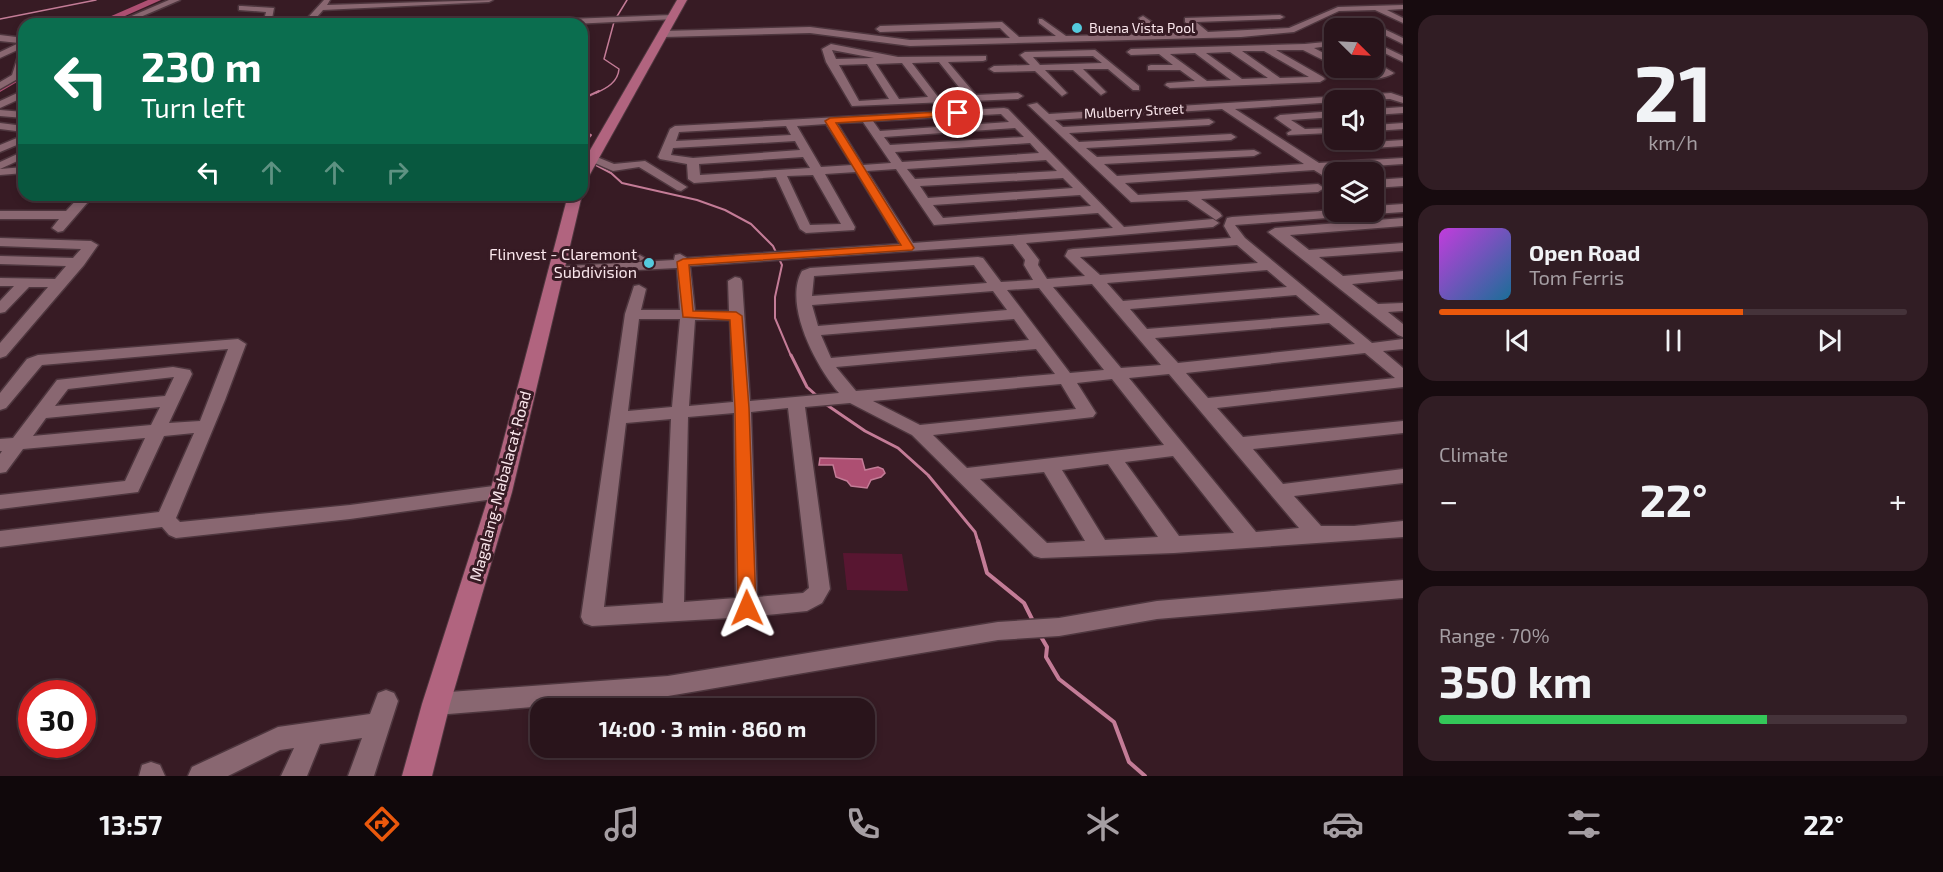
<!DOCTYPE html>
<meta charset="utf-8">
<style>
body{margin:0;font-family:"Exo 2",sans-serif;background:#311d24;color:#f1f3f6;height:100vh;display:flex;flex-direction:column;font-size:22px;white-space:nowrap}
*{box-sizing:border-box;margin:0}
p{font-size:20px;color:#a59ea3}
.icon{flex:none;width:33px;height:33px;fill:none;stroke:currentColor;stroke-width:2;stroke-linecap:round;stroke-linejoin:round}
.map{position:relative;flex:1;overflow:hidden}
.sheet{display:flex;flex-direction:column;gap:15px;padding:15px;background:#170b0f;width:540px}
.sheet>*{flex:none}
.top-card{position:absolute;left:18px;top:18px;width:570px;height:183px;border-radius:18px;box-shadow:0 3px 9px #0003,0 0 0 2px #45333a;background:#0b6e4f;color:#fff;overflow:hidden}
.needle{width:39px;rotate:114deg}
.controls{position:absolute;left:1324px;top:18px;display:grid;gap:12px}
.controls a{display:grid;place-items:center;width:60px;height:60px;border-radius:12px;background:#29141b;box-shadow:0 3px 9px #0003,0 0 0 2px #45333a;font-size:30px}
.speed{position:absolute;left:18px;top:680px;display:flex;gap:12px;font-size:30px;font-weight:700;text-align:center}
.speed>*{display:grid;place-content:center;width:78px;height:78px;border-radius:50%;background:#29141b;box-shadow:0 3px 9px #0003,0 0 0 2px #45333a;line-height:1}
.speed .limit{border:9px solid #d22;background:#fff;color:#111}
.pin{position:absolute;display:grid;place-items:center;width:51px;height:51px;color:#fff;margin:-26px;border:3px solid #fff;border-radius:50%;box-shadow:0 2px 6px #0007}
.me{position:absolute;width:66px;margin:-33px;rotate:359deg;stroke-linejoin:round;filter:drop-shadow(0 0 4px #0008)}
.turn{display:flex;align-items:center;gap:21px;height:126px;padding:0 24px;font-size:27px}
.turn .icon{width:78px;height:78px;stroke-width:2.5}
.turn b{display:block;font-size:42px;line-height:51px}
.lanes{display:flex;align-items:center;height:57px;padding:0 24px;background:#0003;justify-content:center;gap:30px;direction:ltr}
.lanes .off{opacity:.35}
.big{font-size:45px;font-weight:700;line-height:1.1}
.sheet .tile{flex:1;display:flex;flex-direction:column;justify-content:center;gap:9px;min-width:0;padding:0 21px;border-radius:18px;background:#311d24}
.sheet .dial{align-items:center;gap:0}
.dial b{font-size:78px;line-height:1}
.song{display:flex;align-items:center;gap:18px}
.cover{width:72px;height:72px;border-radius:9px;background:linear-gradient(135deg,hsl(290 70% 55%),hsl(200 70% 35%))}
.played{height:6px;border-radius:3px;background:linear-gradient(90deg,#ea580c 65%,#45333a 65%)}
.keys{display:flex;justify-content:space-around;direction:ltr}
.heat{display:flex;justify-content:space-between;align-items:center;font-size:33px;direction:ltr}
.charge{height:9px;border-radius:4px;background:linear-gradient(90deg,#34c759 70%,#45333a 0)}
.trip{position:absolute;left:530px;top:698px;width:345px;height:60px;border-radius:18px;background:#29141b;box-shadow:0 3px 9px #0003,0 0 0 2px #45333a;font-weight:700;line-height:60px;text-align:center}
.tabs{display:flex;height:96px;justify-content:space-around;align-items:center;background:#10080b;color:#a59ea3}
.tabs .icon{width:42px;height:42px}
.tabs .active{color:#ea580c}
.tabs b{font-size:27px;color:#f1f3f6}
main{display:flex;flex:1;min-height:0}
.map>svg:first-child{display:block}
.green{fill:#581631}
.water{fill:#ad4f72;stroke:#c47c97;stroke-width:1.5}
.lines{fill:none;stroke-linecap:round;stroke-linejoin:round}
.stream-far3{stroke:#c47c97;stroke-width:1.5}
.stream-far2{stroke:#c47c97;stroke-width:2}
.stream-far1{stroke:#c47c97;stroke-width:3}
.stream{stroke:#c47c97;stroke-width:4}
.river{fill:#ad4f72;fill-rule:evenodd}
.minor-casing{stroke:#4e363e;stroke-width:3}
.major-casing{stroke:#4e363e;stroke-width:2}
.minor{fill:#896771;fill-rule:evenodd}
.major{fill:#b1647f;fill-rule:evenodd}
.route{fill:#ea580c;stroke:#983908;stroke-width:1.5}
.poi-dot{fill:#54cadd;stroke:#371b24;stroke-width:2}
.labels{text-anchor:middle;stroke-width:6;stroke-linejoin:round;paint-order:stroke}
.far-poi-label{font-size:14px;fill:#fae6ec;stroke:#371b24;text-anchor:start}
.far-street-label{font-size:14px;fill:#fae6ec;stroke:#371b24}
.poi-label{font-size:16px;fill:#fae6ec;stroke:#371b24;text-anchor:end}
.street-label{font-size:16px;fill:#fae6ec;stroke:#371b24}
</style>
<main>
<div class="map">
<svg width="1403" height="776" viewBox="0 0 1403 776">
<rect width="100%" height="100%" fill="#371b24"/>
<polygon class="green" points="843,553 902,554 908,591 847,590"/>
<polygon class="water" points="820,458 862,459 865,470 878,467 883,469 885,473 881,477 871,480 867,488 851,486 847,481 836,477 833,465 819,465"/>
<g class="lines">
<g class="stream-far3">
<polyline points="616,18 627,0"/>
<polyline points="0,19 96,0"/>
<path d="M596,93C607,88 618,82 619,69L604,59L614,22"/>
</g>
<g class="stream-far2">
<polyline points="582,99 599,91"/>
<polyline points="582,130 591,135 582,145"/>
<polyline points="596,165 611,173 622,183 697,200 725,210 751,224 773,246 782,265 775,297 775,318 791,356"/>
</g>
<g class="stream-far1">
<polyline points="791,355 807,387 817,396"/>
<polyline points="824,403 865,431 898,448 928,475 975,532 978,542"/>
</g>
<g class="stream">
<polyline points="978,541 987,573 1024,603 1033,621"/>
<polyline points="1040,635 1047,647 1046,657 1059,679 1114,722 1129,762 1145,776"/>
</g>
<g class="river">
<polygon points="148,0 161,0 107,24 93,24"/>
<polygon points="24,70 24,78 0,92 0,84"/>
</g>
<g class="minor-casing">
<g id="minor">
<polygon points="169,0 180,0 124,24 113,24"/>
<polygon points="324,0 330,0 327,5 493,0 489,2 323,10 311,24 302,24"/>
<polygon points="1403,5 1403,9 1387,10 1403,18 1403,23 1375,10 1339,11 1294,32 1241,37 910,46 810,33 664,37 660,34 664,31 810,27 910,40 1010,38 1000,28 880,32 876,29 880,26 1002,22 1019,37 1056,36 1039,23 1039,19 1042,19 1066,36 1158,34 1140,20 1139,18 1143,16 1168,33 1198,33 1185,22 1185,18 1280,15 1284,17 1280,19 1196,22 1208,32 1289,28 1338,7"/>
<polygon points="242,6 274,8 271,24 263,24 266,12 239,10 239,6"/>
<polygon points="672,15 675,15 675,19 573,24 514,24 518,21"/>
<polygon points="1361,18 1403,38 1403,44 1358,22 1357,20"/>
<polygon points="0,35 24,38 24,47 0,58 0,52 19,43 0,41"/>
<path d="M1335,41V45L1314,48L1335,59V66L1303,50H1276L1323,77L1325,79L1320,82L1170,88L1165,85L1167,83L1195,81L1180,70H1148V66L1151,65H1173L1159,54L1131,55L1127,52L1131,49L1305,44ZM1242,51H1264L1309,77L1280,78ZM1230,52L1268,78L1242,79L1206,53ZM1195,53L1231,80L1207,81L1170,54Z"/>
<polygon points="1374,42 1403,56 1403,62 1374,48"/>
<path d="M831,44L898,57L986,56V60L983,61L948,62L976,95L1018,93L1023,96L1018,99L852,106L826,62L822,49ZM832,50L874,58L836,59ZM939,62L966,96L938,97L912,63ZM902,63L928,97L899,99L876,64ZM867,64L889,99L859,101L839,65Z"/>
<polygon points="24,50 24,67 21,77 0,89 0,82 12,75 19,53"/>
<path d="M1095,50L1139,86V90H1133L1108,69H1083L1106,92L1101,95L1073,70H1045L1067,93L1062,96L1035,71L994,72L989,69L994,66L1030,65L1020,55L1025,52ZM1093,56L1102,63L1040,65L1033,57Z"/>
<path d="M1374,61L1394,73C1379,83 1352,79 1338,68H1350L1362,73L1379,71L1373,68Z"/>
<polygon points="24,90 24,97 0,108 0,101"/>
<path d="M1391,93L1403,97V103L1390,99L1335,100V102L1235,109L1319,163L1403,158V164L1328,169L1335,174V183L1314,170L1125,183L1138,195L1318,184L1324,188L1318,192L1201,199L1220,213L1222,216L1216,220L1187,200L1131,202L1028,105L1037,103L1049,114ZM1222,109L1304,164L1117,176L1104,164L1254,156L1260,153L1254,150L1097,157L1086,148L1231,140L1236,137L1231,134L1079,142L1069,133L1209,125L1214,122L1209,119L1063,127L1055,120Z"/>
<polygon points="1403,107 1403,113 1374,115 1374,109"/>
<path d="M1004,108L1008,109L1124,227L1213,219L1219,223L1213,227L1026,243L1039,260L1038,265L1047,279L1085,276L1065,256L1068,250L1073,249L1231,238L1224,226L1227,218L1232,217L1335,210V212H1360L1354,216L1235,225L1245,238L1372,343L1403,339V349L1383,351L1403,368V387L1217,408L1243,437L1403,421V433L1253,449L1283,484L1403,469V483L1294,496L1321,526H1354L1403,521V537L1174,553L1041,558L1034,556L912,435L850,403L805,407L830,589L822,603L807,611L747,617L592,626L584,623L581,617L625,314L634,286L639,285L646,289L641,310H680L677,268L556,274L549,270L551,267L674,260L675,255L680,254L687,258L900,244L856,172L825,174L855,227L854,230L806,233L800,229L776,177L694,183L688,179L687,164L660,159L658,157L670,129L675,126ZM1001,114L1009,122L880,131L873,121ZM863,122L891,163L863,165L837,123ZM826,124L852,165L821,167L797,126ZM786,126L791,135L676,141L679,132ZM1015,128L1024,137L890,145L884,137ZM795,141L800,150L693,158L671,155L673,148ZM1030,143L1039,153L902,162L895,152ZM803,157L810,168L700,175L699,164ZM1046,160L1057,171L915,179L907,169ZM896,169L934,225L1098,213L1113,228L913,243L867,171ZM813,175L841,224L810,225L787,176ZM1063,178L1073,188L928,198L920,186ZM1080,195L1091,206L943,218L933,205ZM1013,244L1025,260L1024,265L1033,280L1001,282L983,258L978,257L810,268L802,271C783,304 816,367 839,393L750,401L742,281L740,278L735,277L728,281L729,311H695L690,266ZM1237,245L1258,263L1100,275L1080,257ZM974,265L987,283L812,296L814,276ZM1267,270L1287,287L1123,301L1107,283ZM1092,284L1161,365L1121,368L1053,287ZM1039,288L1104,370L1070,373L1007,290ZM993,291L1007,310L818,326L812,305ZM1296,295L1320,315L1147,329L1130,309ZM639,319H680L672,407L628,411ZM1014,319L1029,340L831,358L821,335ZM695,320H730L733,402L689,406ZM1329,323L1355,344L1178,363L1155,338ZM1036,349L1055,374L856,391L836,367ZM1365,353L1395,378L1208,398L1186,373ZM1169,374L1299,528L1256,532L1129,378ZM1112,379L1164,445L967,468L933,435L1093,417L1096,413L1077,383ZM1061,384L1076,409L920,425L873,401ZM788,408L809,588L803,593L757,597L751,412ZM734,413L736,598L684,602L688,417ZM671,419L663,603L604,607L626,423ZM1173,456L1234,533L1179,536L1125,462ZM1108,464L1158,537L1105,540L1062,470ZM1044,472L1085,541L1047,543L980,479Z"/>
<polygon points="0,110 24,112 24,118 0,116"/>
<polygon points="1335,111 1335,117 1291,120 1305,129 1335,128 1335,136 1329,133 1288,135 1287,133 1292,130 1275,118 1280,115"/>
<polygon points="0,123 24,126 24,132 0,129"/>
<polygon points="1403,123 1403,129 1374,131 1374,125"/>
<polygon points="24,135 24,142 0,152 0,145"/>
<polygon points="1403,140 1403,146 1357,149 1351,146 1357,143"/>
<polygon points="24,151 24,158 0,169 0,162"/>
<polygon points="592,155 614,164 645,161 687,187 681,191 677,190 639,167 613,171 588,160 586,158"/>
<polygon points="24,167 24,173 0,175 0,169"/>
<polygon points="1403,178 1403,186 1374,188 1374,180"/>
<polygon points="81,195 94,195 63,231 58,232 52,228 59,219 0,219 0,211 66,211"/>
<polygon points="1403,204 1403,212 1374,214 1369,212 1374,212 1374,206"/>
<polygon points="1403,218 1403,226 1290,235 1309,250 1403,243 1403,251 1319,257 1343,276 1403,271 1403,279 1352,284 1378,304 1403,303 1403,311 1388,312 1403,324 1403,337 1398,335 1268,232 1275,228"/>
<polygon points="0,238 91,241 98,245 84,265 6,356 0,358 0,343 48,287 29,287 5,312 0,313 0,301 14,286 0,286 0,278 55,279 66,266 0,264 0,256 73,258 81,249 0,246"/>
<polygon points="560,252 638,254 645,258 638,262 555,259 553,256"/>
<path d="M238,339L246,344L225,400L176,518L180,522L350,505L501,485L508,487L510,492L508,497L350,519L176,538L169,535L162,527L0,547V531L159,512L194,433L164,436L138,492L0,509V495L125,481L145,438L23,449L6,472L0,473V454L2,451H0V439L13,438L57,380L173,367L190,370L192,374L169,423L200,421L228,349L42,365L6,408L0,410V393L27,359L38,355ZM174,377L165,396L55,406L68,389ZM160,407L151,425L33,436L46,418Z"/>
<polygon points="1403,580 1403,598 1157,619 1059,636 998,640 668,696 436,715 428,712 424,704 428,696 436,693 668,676 998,622 1059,618 1157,601"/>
<polygon points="386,690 394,693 398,701 374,776 348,776 362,738 320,744 307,776 281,776 294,748 280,750 228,776 188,776 192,767 278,727 370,714 378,693"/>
<polygon points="151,762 160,765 165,776 139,776 142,765"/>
</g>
</g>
<g class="major-casing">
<g id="major">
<polygon points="677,0 687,0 589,176 582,180 582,164"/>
<polygon points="568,195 582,195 512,492 450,704 432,776 402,776 422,704 490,492"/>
</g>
</g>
<use href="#minor" class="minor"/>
<use href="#major" class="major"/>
</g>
<polygon class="route" points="958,111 961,112 961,115 836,123 914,248 912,250 689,265 693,311 736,312 742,316 749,408 756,608 753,613 747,615 741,613 738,608 735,408 730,320 683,317 677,262 683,259 901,245 825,121 830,118"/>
<g class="poi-dot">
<circle cx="1077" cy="28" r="6"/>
<circle cx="649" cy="263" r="6"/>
</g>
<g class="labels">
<g class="far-poi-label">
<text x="1089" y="33">Buena Vista Pool</text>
</g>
<g class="far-street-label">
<text transform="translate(1134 111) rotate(-3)" y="5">Mulberry Street</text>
</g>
<g class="poi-label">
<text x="637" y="260">Flinvest - Claremont<tspan x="637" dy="18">Subdivision</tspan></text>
</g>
<g class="street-label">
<text transform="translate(500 486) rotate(-75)" y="6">Magalang-Mabalacat Road</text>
</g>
</g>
</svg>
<div class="controls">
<a><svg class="needle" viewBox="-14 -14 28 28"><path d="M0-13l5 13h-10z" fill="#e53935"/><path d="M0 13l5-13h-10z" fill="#a59ea3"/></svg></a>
<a><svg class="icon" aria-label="sound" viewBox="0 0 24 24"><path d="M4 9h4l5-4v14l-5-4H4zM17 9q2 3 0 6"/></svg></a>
<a><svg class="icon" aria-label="layers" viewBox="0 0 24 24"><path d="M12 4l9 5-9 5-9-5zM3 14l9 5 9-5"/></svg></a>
</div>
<div class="speed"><div class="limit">30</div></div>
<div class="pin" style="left:958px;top:113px;background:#d93025"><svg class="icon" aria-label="arrive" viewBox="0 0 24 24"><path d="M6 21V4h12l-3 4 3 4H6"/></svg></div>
<svg class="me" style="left:747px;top:608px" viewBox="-20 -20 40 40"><path d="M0-17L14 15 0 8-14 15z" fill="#ea580c" stroke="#fff" stroke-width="4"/></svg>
<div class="trip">14:00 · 3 min · 860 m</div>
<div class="top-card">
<div class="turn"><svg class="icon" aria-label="left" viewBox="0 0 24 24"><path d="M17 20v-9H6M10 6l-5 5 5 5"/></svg><div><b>230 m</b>Turn left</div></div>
<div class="lanes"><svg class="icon" aria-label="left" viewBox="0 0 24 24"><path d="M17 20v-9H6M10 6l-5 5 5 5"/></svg><svg class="icon off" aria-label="ahead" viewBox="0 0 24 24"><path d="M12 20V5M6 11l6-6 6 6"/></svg><svg class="icon off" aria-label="ahead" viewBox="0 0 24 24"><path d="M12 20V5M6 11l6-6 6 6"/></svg><svg class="icon off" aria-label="right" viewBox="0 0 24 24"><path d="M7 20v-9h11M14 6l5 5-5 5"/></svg></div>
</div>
</div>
<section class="sheet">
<div class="tile dial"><b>21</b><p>km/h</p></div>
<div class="tile">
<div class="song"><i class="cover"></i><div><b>Open Road</b><p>Tom Ferris</p></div></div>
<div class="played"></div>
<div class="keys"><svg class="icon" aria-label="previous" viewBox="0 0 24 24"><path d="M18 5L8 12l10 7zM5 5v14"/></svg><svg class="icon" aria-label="pause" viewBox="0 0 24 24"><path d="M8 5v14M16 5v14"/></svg><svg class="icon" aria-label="next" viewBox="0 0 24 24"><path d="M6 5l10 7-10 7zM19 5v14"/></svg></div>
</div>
<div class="tile"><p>Climate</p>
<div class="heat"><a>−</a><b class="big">22°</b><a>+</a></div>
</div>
<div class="tile"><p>Range · 70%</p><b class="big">350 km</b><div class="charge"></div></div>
</section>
</main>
<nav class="tabs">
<b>13:57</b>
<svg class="icon active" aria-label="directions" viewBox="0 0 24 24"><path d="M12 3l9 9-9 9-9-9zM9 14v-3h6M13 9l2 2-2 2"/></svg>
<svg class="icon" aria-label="music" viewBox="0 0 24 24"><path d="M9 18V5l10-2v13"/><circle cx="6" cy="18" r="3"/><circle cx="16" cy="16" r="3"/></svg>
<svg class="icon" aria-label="phone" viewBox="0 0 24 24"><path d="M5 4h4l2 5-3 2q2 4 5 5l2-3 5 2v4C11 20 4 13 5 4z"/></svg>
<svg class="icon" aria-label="climate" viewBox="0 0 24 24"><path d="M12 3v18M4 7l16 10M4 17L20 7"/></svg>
<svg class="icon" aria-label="car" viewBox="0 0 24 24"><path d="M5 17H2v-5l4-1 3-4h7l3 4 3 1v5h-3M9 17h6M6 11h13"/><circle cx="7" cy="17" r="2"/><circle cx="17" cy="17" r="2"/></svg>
<svg class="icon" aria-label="filters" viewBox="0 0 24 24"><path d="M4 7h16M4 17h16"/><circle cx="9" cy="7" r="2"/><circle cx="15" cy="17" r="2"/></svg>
<b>22°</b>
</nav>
